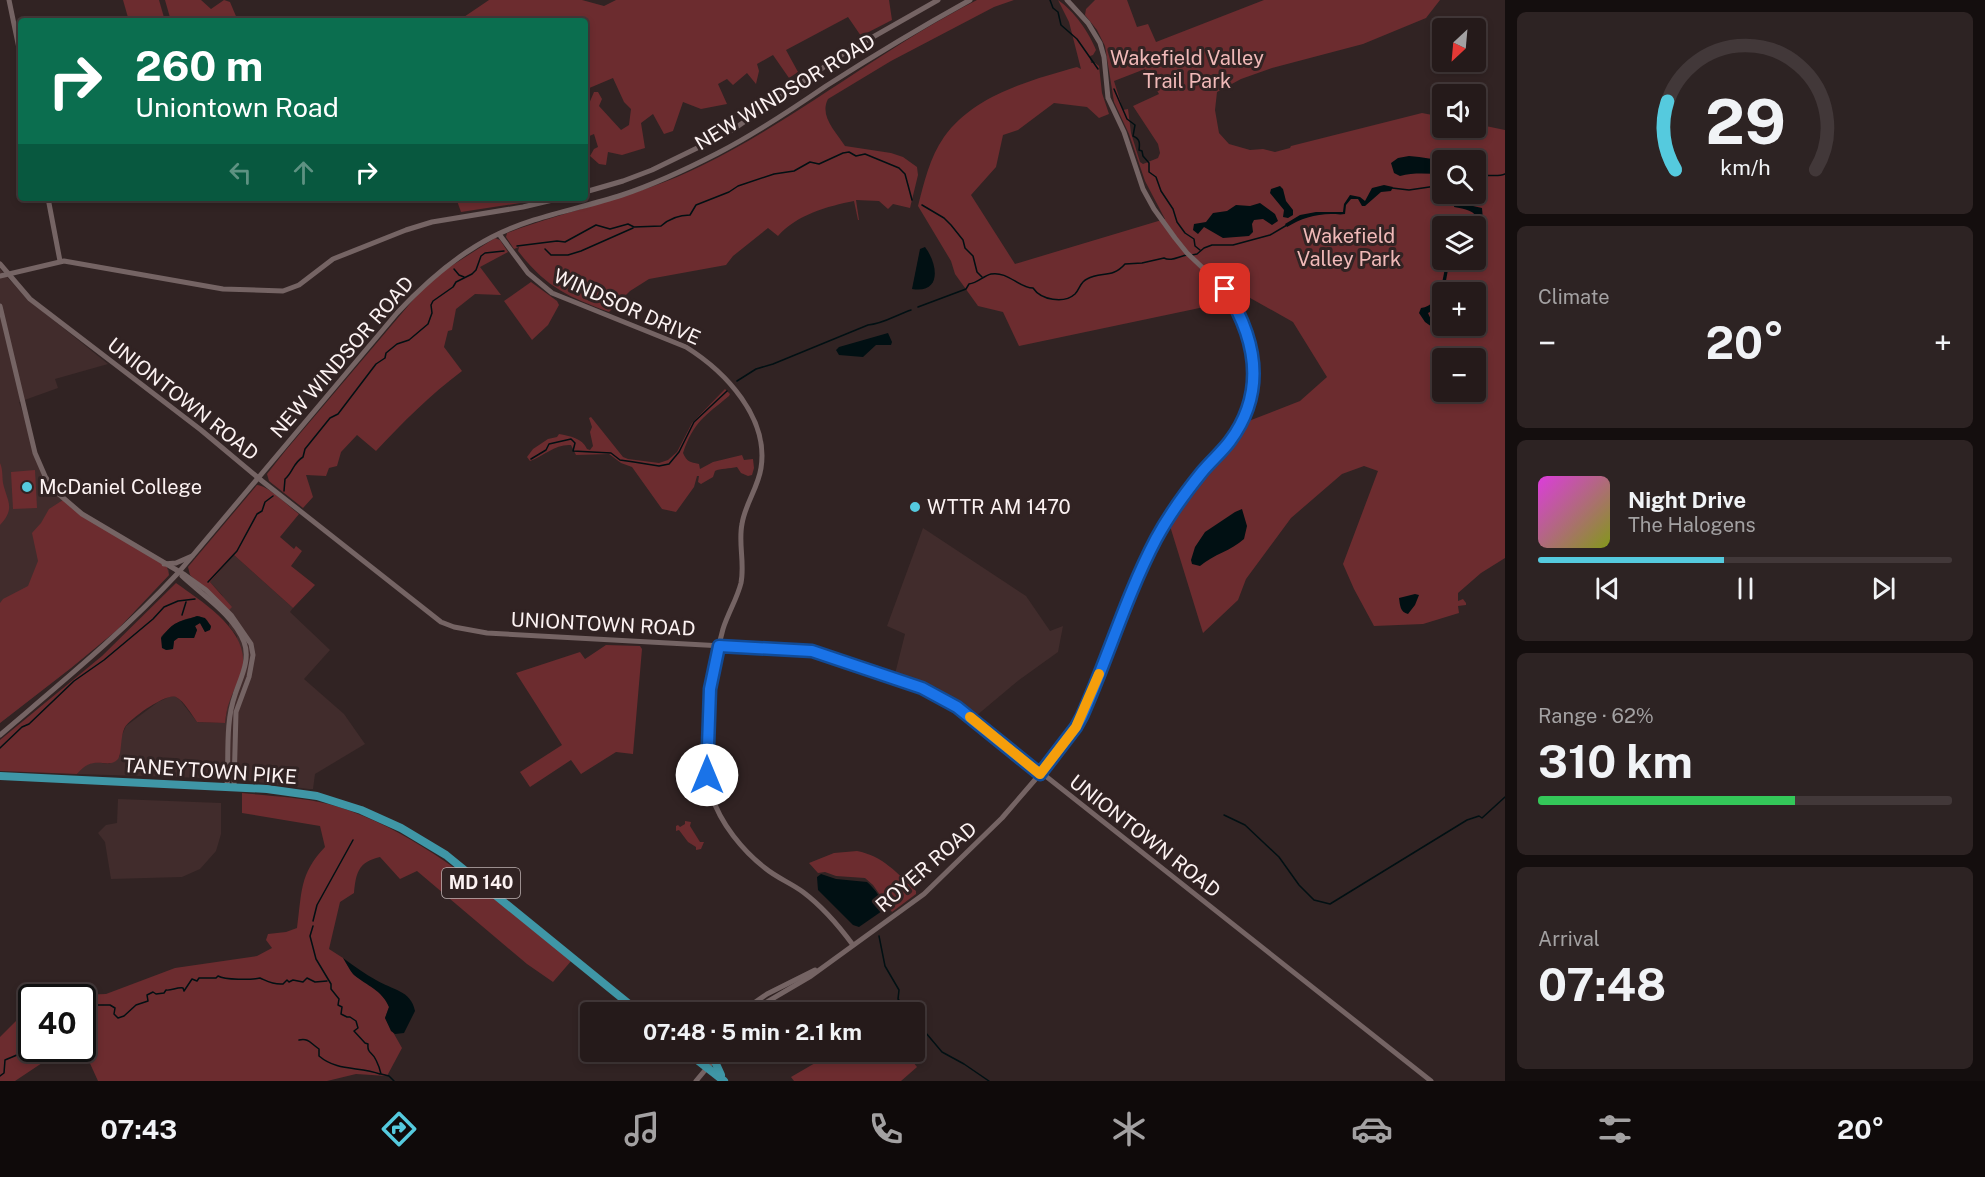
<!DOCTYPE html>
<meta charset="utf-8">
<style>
body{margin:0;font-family:"Public Sans",sans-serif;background:#2d2323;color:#f1f3f6;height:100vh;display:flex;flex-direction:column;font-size:22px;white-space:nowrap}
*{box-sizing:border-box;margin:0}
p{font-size:20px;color:#a3a1a2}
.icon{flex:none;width:33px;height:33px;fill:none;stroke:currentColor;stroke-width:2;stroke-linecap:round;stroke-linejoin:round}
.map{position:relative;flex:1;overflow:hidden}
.details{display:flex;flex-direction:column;gap:12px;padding:12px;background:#140e0e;width:480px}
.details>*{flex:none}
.guide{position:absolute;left:18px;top:18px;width:570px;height:183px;border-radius:6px;box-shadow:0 3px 9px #0003,0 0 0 2px #423839;background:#0b6e4f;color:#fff;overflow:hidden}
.needle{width:39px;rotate:206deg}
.tools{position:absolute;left:1432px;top:18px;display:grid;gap:12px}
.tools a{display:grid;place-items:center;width:54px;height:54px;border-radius:6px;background:#251a1a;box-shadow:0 3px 9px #0003,0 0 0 2px #423839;font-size:30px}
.speed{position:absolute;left:18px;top:984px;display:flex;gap:12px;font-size:30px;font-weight:700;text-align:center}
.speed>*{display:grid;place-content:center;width:78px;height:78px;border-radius:50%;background:#251a1a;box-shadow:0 3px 9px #0003,0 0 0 2px #423839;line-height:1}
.speed .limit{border:3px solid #111;border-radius:9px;background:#fff;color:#111}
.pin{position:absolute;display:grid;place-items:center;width:51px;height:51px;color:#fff;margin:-26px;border-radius:12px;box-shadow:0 3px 9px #0006}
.me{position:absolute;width:66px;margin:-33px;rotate:0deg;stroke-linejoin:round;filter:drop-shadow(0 0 4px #0008)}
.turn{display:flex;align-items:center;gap:21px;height:126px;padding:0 18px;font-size:27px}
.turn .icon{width:78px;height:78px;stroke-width:2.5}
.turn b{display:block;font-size:42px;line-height:51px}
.lanes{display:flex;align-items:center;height:57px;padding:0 18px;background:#0003;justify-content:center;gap:30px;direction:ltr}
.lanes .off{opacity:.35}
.big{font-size:45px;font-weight:700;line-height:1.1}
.details .tile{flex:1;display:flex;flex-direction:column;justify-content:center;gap:9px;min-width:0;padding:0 21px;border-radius:9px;background:#2d2323}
.details .dial{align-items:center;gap:0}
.dial svg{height:156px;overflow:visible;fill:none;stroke:#423839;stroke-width:7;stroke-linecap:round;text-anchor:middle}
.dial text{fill:#f1f3f6;stroke:none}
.song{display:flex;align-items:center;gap:18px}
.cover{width:72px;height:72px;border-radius:9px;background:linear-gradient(135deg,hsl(300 70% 55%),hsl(70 70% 35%))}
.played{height:6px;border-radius:3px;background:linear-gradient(90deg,#55cade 45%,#423839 45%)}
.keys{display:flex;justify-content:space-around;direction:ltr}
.heat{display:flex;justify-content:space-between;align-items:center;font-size:33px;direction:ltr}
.charge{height:9px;border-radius:4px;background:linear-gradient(90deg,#34c759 62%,#423839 0)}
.trip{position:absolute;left:580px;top:1002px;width:345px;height:60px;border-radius:6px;background:#251a1a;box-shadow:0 3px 9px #0003,0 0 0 2px #423839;font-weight:700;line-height:60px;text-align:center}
.menu{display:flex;height:96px;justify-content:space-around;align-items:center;background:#0f0a0a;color:#a3a1a2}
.menu .icon{width:42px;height:42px}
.menu .current{color:#55cade}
.menu b{font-size:27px;color:#f1f3f6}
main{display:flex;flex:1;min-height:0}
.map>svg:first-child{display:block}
.built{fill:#412c2c}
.green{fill:#6c2c2f;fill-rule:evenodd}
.water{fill:#011013}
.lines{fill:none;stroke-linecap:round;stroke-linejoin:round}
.stream{stroke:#011013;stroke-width:1.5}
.secondary{stroke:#756464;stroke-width:5}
.highway{stroke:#3f96a6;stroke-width:8}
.route-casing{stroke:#114b97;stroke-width:15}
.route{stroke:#1a73e8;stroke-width:10}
.slow{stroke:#f59e0b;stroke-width:10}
.poi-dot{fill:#55cade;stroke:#312323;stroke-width:2}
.labels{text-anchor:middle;stroke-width:6;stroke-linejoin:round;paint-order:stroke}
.shield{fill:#312323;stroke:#bfb4b4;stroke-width:1.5}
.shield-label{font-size:18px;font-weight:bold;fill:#fcf2f2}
.park-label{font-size:20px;fill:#f0b9b8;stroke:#312323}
.street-label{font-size:20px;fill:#fcf2f2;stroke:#312323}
.poi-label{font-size:20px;fill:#fcf2f2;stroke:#312323;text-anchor:start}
</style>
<main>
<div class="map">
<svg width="1505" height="1081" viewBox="0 0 1505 1081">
<rect width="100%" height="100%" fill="#312323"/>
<g class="built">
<polygon points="0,269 26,298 108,364 55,379 58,388 19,402 44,474 63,500 169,570 169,575 117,630 71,668 0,723"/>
<polygon points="923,528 1026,596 1050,631 1063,626 1058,652 1019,680 976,716 936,687 895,674 905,634 887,626"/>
<polygon points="234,555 293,608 290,612 330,650 304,679 344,714 365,744 315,774 313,789 309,789 236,779 77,774 85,765 94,762 109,764 120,756 120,740 126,726 158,702 169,697 175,696 180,700 197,722 225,723 228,703 237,683 237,636 229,626 229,610 222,595 210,582"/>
<polygon points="118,799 221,803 221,834 216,851 200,869 182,877 111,879 105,842 98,833 106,825 117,823"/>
</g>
<g class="green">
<polygon points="123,0 159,0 165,21 129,21"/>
<polygon points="165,0 201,0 211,9 224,0 230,2 238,21 171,21"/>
<polygon points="489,0 582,0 604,6 616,0 889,0 892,20 861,36 848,17 786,50 798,72 789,78 773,55 757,64 759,71 756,84 747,73 733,85 727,79 718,84 727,104 701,109 683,102 673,131 664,134 653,114 641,123 645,148 622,155 608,152 606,165 599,164 590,156 594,149 598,147 594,134 585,138 585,113 594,92 598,92 602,99 599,106 621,130 629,125 631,109 624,102 613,78 587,89 585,87 585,69 587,68 585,21 458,21"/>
<path d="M977,0H1014L994,7L891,61L828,99C819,116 836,132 845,146L891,153L903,157L917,167L918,175L910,208L893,204L888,209L879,201L856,200L859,220H858L854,201C828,206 796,215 778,236L768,228L733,256L726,265L649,279L630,291L609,312C567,296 547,288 518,251L519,247L514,249L506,237L507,233C571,209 639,197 701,166C797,119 881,49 977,0Z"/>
<path d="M1058,0C1074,11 1089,32 1096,50L1093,55L1090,56L1091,63H1095L1099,66L1102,93L1109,114L1099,118L1087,107L1054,103L1018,130L1003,135L996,167L971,195L1015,264L1165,219L1145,181L1129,134L1114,102L1105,46L1097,30L1085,15L1086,9L1095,0H1127L1137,27L1148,24L1156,42L1264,0H1440L1426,18L1363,44L1272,68L1241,79L1217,92L1215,110L1219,133L1229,144L1250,150L1263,149L1275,152L1290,148L1291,146L1422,113L1443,117V128H1476V124L1505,130V558L1481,573L1458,593V601L1463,599L1466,603V605L1458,606L1459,613L1423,624L1374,626L1354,589L1343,564L1378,471L1364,466L1342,474L1291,518L1246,579L1238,600L1203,633L1170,526L1196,488L1233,444L1246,422L1300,401L1327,377L1293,322L1227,285L1228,302L1019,346L1003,312L978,306L955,274L951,261L918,206C924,182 930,157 944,137C974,95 1031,80 1077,67L1081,69L1069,22ZM1145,69L1159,94L1133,106L1158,144L1160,153L1158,158L1143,164L1140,162L1131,133L1128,109L1123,110L1114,81ZM1443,160H1476V194H1443ZM1443,226H1476V260H1443ZM1443,292H1476V326H1443ZM1443,358H1476V392H1443Z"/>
<polygon points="456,198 527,198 527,202 461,212"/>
<path d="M495,238L500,240L508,252L480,267L501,295L475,294L456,309L452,330L448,331L444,347L462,371C430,395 403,422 376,451L357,435L341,452L337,466L329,468L326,476L306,475L313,497L303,508L269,481L267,474L286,450L419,293L445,270Z"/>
<polygon points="531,282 557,301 559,305 548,325 532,340 504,301"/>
<path d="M725,389L730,394L729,396C705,416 694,421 683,453C687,462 690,462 699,464L700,469L713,462L742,455L744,460L753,459L754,468L752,475L748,476L741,473L737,467C730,469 720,468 715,471L713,477L701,484L698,482L699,476H697L694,487L676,512L662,509L632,467L621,463L609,454L576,455L571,445C555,444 544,456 530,461L527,457L533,449L548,439L557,437L559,434C570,436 582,438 587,449L590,450L593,446L590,432L592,427L589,418L591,417L623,457L628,459L659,463L668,460L677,452L692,423Z"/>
<path d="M0,463C3,470 2,475 3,483C7,501 16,508 0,525Z"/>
<polygon points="35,470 37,508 13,509 11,472"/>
<path d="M257,485C269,486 288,506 299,514L280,537L294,549L296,546L302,551L291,566L315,585L293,608L234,555L210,582L232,607L229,610L190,575L188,567Z"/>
<polygon points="63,500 167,567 169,575 117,630 71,668 0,723 0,603 3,599 28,586 38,561 32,533 41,523 49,509"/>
<path d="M176,583C201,601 247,629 243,665C241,677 234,689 230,700C227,707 226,715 225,723L197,722C192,715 184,701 176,697C166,693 131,718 125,727C120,736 122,754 118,759C107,771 95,752 77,774L0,771V740L102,656ZM199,616L207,620L211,628L205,632L200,623L195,626L197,630L194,638H178L174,641L173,649L167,650L161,637C175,622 180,620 199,616Z"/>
<polygon points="606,645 640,646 642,649 633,754 616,752 581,774 571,760 530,787 520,772 562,745 516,673 580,652 585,659"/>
<path d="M242,793C270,796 301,797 328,804C419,828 499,903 572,960L553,982L527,964L417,871L400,879L380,857C358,862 356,873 354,893L340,902L329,949L343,958L353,974L377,990L386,1000L389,1007L385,1018L402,1048L387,1076L356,1074L327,1081H98L83,1048L82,998H67L69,987L82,995L106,994L175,968L257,956L272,948L266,940L268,934L286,932L297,928C302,893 299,874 325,847L320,826L242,813Z"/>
<polygon points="685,821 691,822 690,826 700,842 704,842 701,849 696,850 696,847 688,842 679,830 676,831 676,826 678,825 680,827 685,824"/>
<path d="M857,851C883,856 897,873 916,891V894L892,912L873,885L865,878L836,876L825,872L818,873L809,863L834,853Z"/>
<polygon points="31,1006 32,1048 63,1049 15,1081 0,1081 0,1037"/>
<polygon points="834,1052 905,1052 917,1067 901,1081 794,1081 791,1077"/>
</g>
<g class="water">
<path d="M1409,156C1423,157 1435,160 1448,160H1443V174C1429,174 1414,172 1400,176L1394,173L1391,163L1398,158Z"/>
<path d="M1384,185L1393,187L1391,191L1381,192L1365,206H1362L1358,199H1351L1346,205L1345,214C1340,215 1336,214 1331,214C1315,214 1300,219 1287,227L1285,224L1300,215L1316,212H1343L1344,204L1350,195L1360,197L1365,201L1372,188Z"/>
<polygon points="1280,186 1283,189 1286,201 1293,210 1293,215 1288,218 1283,217 1284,210 1270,193 1271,189"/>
<path d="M1455,202L1482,208L1483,220L1479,221C1475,210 1465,209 1454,207Z"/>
<polygon points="1260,203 1275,214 1278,221 1272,225 1263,219 1254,220 1252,224 1253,232 1249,236 1223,238 1204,227 1198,234 1193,230 1194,224 1206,222 1213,213 1227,211 1236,205 1250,206"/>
<path d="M925,247C938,264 942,294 912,289L920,249Z"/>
<path d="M1447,260H1450C1448,267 1443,302 1441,304C1438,308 1432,311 1428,313L1433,324L1432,327L1425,322L1419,313L1421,308C1443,305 1442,276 1447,260Z"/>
<polygon points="888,333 892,342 891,345 876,345 863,357 839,355 836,350 839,347"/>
<path d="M1242,509L1247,526L1244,539C1231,551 1214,554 1200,566L1192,564L1191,560L1195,547L1205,532L1235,512Z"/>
<path d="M1415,594L1419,595L1415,605L1408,614C1400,612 1400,605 1399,598Z"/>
<path d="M197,616L205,618L211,626L210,630L205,632L200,623L195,626L197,630L194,638H178L174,641L173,649L166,650L162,648L161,638C175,620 177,623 197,616Z"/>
<path d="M821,874L836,879L867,882C875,889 884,900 882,911L859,927L853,925L818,890L817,877Z"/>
<path d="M343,958C354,966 365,974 376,980C392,990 411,990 415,1011L404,1033L395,1034L391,1031L385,1018L389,1007C382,990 367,986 354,975C350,971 347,964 343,958Z"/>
</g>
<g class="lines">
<g class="stream">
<polyline points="1050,0 1053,8 1058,12 1061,25 1077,39 1098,69"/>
<path d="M1114,89L1127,119L1135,125L1133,136C1140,139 1140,143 1139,150L1142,151L1143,156L1149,163V172L1156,177L1161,191L1173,209L1177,222L1185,233L1194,239L1195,246L1200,250"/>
<path d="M1476,177C1486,173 1496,178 1505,174"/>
<polyline points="1392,188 1409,190 1443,185"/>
<polyline points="922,205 944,218 951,225 963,240 965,248 973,256 977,272 982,277"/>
<path d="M517,246L557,241L565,242L596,225L610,229L628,224L634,227L661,226C670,218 679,215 690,215L696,205L729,192L738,186L774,174L794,171L810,162L819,164L843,153L849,152L856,156L865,154L899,168L905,174L912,200"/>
<polyline points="545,249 551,255 568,255 581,251 633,228"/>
<polyline points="1192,255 1197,254 1204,248 1212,245 1233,245 1270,235 1287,225"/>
<polyline points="454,269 459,275 464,277"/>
<path d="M918,307L966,289L969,284C978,283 983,276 991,274C1008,271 1019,288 1033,288C1041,300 1064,304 1075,294C1080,289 1080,282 1087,279C1101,271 1112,279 1125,264L1142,263L1164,258C1171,262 1179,256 1187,255"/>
<path d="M737,381L756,369L773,364L868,325C883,324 896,315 911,310"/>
<polyline points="531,459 546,450 549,444 571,439 575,443 573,451 611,453 620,460 634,462 659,466 669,464 679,452 694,422 727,391"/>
<path d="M284,491L285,479C293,472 293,463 303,457L305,449L330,418L338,414L376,364L385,358L386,353L397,344L409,340L428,324L432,313L431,305L433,301L453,287L456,282L472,274L476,270L481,256L485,253L504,251"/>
<polyline points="208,582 237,551 257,514 262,511 265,502 273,496"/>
<polyline points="182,615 186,602"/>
<polyline points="0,748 22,727 29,724 74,681 104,660 153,619 164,607 178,601 195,599"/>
<polyline points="1224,815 1245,825 1279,857 1299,885 1314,900 1330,904 1467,820 1479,816 1482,818 1505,797"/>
<polyline points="313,921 317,905 353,840"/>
<path d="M313,926L310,936L316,959L331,984V989L339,999L338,1005L342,1007L341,1014L347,1017H350L356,1021L358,1028L354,1031L365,1043L368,1044C367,1054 373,1052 376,1060C378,1064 380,1069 381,1074L389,1076L394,1081"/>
<polyline points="879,936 885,966 899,990 898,999 908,1012"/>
<path d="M82,1012L88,1007L94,1009L96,1005H110L115,1008L114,1014L118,1018L124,1016L136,1005L148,1001L147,995L153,992L156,994L164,993L166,990C171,991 177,987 183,988L184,991L192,979L197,981L199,978H216L218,976C225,980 251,980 260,978C267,981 273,985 283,984L287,980L289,982L293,980L303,982L307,978L315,982L327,981"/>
<polyline points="915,1020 942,1052 964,1064 989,1081"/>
<path d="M299,1040C309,1038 310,1043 319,1049V1056C338,1072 359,1066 380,1074"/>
<path d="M0,1076L4,1073L5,1060C24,1052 26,1054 32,1033"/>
</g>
<g class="secondary">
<polyline points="9,0 21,58"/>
<polyline points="585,192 623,181 652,170 728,133 843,54 938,0"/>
<polyline points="48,198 60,261"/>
<path d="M499,234L528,273L552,293L686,347C726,372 769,418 761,468C758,488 745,504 742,524C738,543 745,563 741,583C737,599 728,613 723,629C711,671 699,754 712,796C720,823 743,851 765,868C777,878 791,883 803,892C823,907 839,926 853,945"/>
<polyline points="0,264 30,299 201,430 262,481 441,622 454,627 487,633 812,651 870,669 933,693 971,717 1431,1081"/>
<polyline points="0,276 64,261 223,289 283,291 299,285 333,259 406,230 432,222 523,207 561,198"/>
<polyline points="0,306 35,453 45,476 54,490 82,514 185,575 206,590 231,615 251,644 253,655 249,677 236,712 234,787"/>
<polyline points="164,564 176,563 192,556"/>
<path d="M182,576C202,595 234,615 244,642C251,660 240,679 235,695C225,723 229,757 227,786"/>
<path d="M0,735C62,682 122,633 178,573L397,313C425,283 455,256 492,237C533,216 579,209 622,195C655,184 687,169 718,153C755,134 791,110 826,86C873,56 921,27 970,0"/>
<polyline points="741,1012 767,994 815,970"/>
<polyline points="750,1012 811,976 924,894 1002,818 1040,774 1076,727 1082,716 1136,580 1156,539 1183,496 1236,431 1246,410 1252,387 1253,361 1252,349 1245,325 1234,302 1225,289 1187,253 1175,238 1154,209 1143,189 1124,132 1108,98 1104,57 1100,43 1088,23 1067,0"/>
<polyline points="696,1081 716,1057"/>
</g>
<g class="highway">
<polyline points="0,776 267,789 317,796 361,810 401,828 446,855 639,1012"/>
<polyline points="687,1052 724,1081"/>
<polyline points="691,1052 700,1055 713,1052"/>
<polyline points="719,1052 716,1064 721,1075"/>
</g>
</g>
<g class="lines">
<g class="route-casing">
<path id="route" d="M707,775L710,689L719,646L812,651L922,688L957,707L1040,774L1076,727L1082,716C1108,658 1126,596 1156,539C1169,515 1185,493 1202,472C1211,461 1222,452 1230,441C1267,391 1256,338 1225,289"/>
</g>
<use href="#route" class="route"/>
<polyline class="slow" points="970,717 1040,774 1076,727 1099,674"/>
</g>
<g class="poi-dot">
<circle cx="27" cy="487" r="6"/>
<circle cx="915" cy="507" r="6"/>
</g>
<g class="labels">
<rect class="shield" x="442" y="868" width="78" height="30" rx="4.5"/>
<g class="shield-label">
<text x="481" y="889">MD 140</text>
</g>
<g class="park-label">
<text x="1187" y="65">Wakefield Valley<tspan x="1187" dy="23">Trail Park</tspan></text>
<text x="1349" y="243">Wakefield<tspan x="1349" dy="23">Valley Park</tspan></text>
</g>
<g class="street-label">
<text transform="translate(785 92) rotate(-31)" y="7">NEW WINDSOR ROAD</text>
<text transform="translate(627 307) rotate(24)" y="7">WINDSOR DRIVE</text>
<text transform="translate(342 357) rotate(-49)" y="7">NEW WINDSOR ROAD</text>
<text transform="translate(183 399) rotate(38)" y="7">UNIONTOWN ROAD</text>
<text transform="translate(603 624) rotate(3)" y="7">UNIONTOWN ROAD</text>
<text transform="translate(210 771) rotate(4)" y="7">TANEYTOWN PIKE</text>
<text transform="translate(1145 836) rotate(38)" y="7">UNIONTOWN ROAD</text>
<text transform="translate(926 867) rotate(-41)" y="7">ROYER ROAD</text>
</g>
<g class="poi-label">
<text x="39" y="494">McDaniel College</text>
<text x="927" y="514">WTTR AM 1470</text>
</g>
</g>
</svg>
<div class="tools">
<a><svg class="needle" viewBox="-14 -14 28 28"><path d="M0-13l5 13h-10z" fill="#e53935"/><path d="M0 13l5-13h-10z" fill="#a3a1a2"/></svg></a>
<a><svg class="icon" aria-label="sound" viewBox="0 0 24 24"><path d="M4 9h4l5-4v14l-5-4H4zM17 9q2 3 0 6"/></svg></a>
<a><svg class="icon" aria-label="search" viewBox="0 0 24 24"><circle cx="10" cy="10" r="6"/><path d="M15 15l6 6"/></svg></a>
<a><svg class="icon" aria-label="layers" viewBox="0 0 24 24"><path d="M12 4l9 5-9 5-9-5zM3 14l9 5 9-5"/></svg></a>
<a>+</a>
<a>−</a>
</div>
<div class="speed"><div class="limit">40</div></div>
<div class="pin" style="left:1225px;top:289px;background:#d93025"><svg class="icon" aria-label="arrive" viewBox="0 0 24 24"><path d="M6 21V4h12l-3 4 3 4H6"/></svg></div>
<svg class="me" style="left:707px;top:775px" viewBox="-20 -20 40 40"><circle r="19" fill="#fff"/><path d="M0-13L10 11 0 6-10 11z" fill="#1a73e8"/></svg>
<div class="trip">07:48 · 5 min · 2.1 km</div>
<div class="guide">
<div class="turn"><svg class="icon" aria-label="right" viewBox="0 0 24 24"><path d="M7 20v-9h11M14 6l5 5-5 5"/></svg><div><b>260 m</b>Uniontown Road</div></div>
<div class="lanes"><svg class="icon off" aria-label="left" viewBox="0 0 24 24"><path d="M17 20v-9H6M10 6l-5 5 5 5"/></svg><svg class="icon off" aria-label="ahead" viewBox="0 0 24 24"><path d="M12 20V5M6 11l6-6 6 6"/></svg><svg class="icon" aria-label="right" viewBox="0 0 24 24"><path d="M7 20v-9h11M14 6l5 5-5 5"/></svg></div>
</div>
</div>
<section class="details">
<div class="tile dial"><svg viewBox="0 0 100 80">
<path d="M14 69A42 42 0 1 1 86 69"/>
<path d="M14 69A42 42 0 0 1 10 34" stroke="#55cade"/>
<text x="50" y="56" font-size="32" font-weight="700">29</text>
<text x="50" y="72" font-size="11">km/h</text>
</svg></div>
<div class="tile"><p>Climate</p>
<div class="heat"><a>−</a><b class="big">20°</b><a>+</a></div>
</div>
<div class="tile">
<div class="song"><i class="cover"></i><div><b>Night Drive</b><p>The Halogens</p></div></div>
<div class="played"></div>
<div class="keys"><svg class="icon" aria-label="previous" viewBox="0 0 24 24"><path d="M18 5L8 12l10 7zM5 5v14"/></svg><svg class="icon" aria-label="pause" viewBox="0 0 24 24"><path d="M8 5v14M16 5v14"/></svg><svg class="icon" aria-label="next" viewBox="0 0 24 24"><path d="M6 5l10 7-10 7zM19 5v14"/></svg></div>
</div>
<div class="tile"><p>Range · 62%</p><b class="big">310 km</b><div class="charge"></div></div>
<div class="tile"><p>Arrival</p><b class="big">07:48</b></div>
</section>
</main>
<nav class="menu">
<b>07:43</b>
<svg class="icon current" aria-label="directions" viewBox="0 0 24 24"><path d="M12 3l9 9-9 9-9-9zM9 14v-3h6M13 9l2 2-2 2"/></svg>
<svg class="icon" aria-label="music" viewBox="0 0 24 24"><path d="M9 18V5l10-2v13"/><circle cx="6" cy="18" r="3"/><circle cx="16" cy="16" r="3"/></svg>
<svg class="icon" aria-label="phone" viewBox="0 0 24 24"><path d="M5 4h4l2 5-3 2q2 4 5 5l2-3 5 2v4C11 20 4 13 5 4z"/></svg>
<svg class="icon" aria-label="climate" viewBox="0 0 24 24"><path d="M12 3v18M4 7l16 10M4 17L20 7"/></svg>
<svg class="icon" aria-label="car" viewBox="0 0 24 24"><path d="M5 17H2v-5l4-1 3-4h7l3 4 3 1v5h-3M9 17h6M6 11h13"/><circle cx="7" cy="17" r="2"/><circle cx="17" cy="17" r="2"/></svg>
<svg class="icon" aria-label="filters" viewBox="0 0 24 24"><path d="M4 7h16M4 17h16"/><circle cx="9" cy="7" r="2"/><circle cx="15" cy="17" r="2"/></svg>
<b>20°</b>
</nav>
